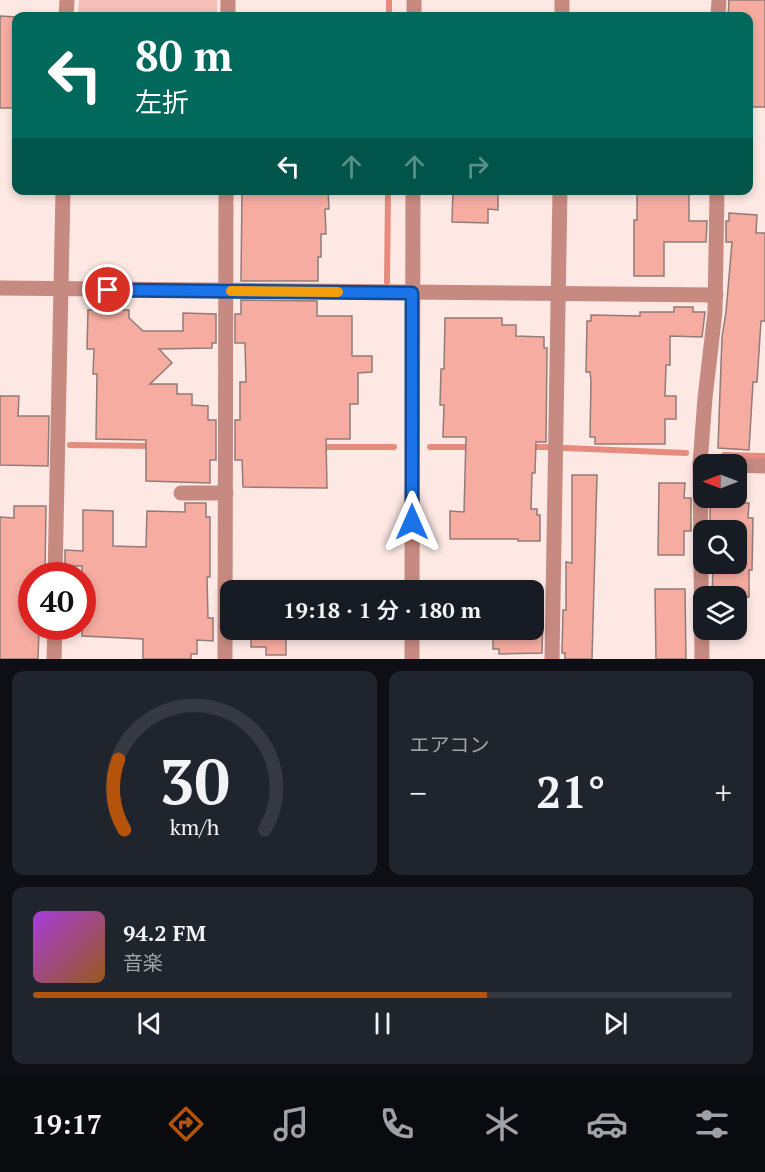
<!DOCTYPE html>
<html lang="ja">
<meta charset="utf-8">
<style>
body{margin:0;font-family:"PT Serif","Noto Sans JP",serif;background:#20242c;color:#f1f3f6;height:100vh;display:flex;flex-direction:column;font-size:22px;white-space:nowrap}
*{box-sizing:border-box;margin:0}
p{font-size:20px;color:#9ea1a6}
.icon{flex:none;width:33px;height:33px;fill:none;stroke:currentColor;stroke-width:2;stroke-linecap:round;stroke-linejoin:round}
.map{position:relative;height:659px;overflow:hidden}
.side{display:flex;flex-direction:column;gap:12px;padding:12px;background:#0d0f14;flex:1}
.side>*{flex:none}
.banner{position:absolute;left:12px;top:12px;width:741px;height:183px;border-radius:12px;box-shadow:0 3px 9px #0003;background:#00695c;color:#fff;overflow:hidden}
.needle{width:39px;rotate:270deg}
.buttons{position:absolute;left:693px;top:454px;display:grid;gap:12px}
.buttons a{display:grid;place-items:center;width:54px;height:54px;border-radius:12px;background:#171b24;box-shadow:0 3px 9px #0003;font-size:30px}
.speed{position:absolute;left:18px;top:562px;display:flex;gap:12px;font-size:30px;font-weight:700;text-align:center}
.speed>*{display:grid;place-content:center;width:78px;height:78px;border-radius:50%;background:#171b24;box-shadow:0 3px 9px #0003;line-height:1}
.speed .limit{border:9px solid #d22;background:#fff;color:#111}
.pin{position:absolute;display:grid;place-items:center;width:51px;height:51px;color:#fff;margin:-26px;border:3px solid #fff;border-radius:50%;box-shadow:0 2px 6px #0007}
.me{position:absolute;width:66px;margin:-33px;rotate:0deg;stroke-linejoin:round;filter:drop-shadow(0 0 4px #0008)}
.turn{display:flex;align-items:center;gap:21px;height:126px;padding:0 24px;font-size:27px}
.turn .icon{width:78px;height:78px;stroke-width:2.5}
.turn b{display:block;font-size:42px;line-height:51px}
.lanes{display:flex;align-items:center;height:57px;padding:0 24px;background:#0003;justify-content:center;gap:30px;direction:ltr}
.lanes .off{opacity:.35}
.big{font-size:45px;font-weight:600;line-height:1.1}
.side .tile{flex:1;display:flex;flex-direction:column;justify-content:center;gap:9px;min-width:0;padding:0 21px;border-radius:12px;background:#20242c}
.side .dial{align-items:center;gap:0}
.dial svg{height:156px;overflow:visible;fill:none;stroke:#363941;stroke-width:7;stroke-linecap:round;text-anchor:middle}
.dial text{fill:#f1f3f6;stroke:none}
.song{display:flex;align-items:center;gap:18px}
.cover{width:72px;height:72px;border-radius:9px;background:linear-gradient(135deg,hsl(280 70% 55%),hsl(30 70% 35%))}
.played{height:6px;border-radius:3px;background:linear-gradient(90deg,#b45309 65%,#363941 65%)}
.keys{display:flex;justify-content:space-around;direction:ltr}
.heat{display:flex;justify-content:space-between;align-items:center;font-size:33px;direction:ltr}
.side .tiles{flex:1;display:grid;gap:12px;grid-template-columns:1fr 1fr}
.tile:last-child{grid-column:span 2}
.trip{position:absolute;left:220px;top:580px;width:324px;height:60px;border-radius:12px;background:#171b24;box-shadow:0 3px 9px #0003;font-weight:600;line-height:60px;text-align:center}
.menu{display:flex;height:96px;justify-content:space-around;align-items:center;background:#090b0e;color:#9ea1a6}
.menu .icon{width:42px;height:42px}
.menu .current{color:#b45309}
.menu b{font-size:27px;color:#f1f3f6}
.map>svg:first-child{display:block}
.green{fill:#f5bfb7}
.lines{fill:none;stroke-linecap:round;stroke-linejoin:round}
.stream{stroke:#e68c7f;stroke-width:6}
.building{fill:#f6aca0;stroke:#937b77;stroke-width:1.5}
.minor{stroke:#c78a80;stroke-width:15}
.route-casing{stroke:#114b97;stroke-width:15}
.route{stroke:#1a73e8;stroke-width:10}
.slow{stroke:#f59e0b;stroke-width:10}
</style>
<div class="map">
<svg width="765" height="659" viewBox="0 0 765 659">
<rect width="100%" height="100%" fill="#fde8e4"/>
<polygon class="green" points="79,0 217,0 217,16 78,16"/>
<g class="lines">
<g class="stream">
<polyline points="389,16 389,0"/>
<polyline points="387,282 388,190"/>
<polyline points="70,445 153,446"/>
<polyline points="320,447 394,447"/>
<polyline points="430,447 472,447"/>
<polyline points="530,447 549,447"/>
<polyline points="564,448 686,453"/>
<polyline points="724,455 765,456"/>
</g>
</g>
<g class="building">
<polygon points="729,0 765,0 765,107 748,107 748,16 728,16"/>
<polygon points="0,16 16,17 16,108 0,108"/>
<polygon points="242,190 328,190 329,209 325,209 326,234 321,234 321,257 318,257 318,281 241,281"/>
<polygon points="453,190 498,191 498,210 488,209 488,223 452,222"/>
<polygon points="637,190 689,190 689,221 707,221 706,242 664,242 664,276 634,276 634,220 637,220"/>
<polygon points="729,213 757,215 756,233 765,233 765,321 761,321 757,382 753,382 749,450 718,448 722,337 726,312 732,242 726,242 726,221 729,221"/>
<polygon points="241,300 317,301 317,316 352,316 352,356 372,356 372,372 358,373 358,404 350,404 350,439 326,439 327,488 243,487 242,460 235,460 235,420 240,420 240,382 246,382 245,343 235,343 235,314 241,314"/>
<polygon points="674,307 693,307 693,312 705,312 702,337 670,336 670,365 666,365 665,396 676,396 676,419 665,419 665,444 595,444 595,437 590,437 591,381 590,372 586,372 587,321 591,321 591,315 640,316 640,312 674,312"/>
<polygon points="88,310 129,310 129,318 143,331 183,331 183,313 216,314 216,343 212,343 212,348 159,349 172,363 150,384 177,384 177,394 192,394 192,405 208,406 208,420 216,420 216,460 210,460 210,483 146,481 146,440 96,439 97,374 93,374 94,349 87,349"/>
<polygon points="445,318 502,318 502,325 516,325 516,336 544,337 544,348 547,348 546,442 536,442 535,473 532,473 531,509 537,509 537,515 540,515 540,541 518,541 518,539 450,539 450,511 464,512 466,437 443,437 444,405 440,405 441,369 444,369"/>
<polygon points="0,396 19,396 18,416 49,416 48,466 0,465"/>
<polygon points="572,475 597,475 592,659 565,659 565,653 562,653 563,610 566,610 566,562 572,563"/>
<polygon points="659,483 685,483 684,498 691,498 691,531 684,531 684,555 658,555"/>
<polygon points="710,498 742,498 742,503 749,503 748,518 753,518 752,570 749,570 749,597 712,597 713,564 736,564 736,531 710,531"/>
<polygon points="185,503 206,503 206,517 210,517 210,577 207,577 208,618 213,618 213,641 197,640 197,654 191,654 191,659 143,659 143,639 82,636 82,566 65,566 65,550 83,551 83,510 113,511 113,546 146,547 147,511 185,512"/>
<polygon points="14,506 46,506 45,576 32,576 32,627 36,627 36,630 39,630 38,659 0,659 0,517 14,518"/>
<polygon points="655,589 685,589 686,659 656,659"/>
<polygon points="534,610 543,610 542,653 499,654 499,649 493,649 493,630 534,630"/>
<polygon points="251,630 286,630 286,655 266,655 266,647 251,647"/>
</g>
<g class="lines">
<g class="minor">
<polyline points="66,16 67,0"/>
<polyline points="228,16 228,0"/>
<polyline points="414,16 414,0"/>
<polyline points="562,16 562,0"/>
<polyline points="718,16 719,0"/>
<polyline points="0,288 716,295"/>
<polyline points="700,464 765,466"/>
<polyline points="181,493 226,493"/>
<polyline points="55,576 63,190"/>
<polyline points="412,591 413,190"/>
<polyline points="412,630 412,659"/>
<polyline points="54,659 55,627"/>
<polyline points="225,659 226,190"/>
<polyline points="552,659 560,190"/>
<polyline points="702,659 700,464 705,398 715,312 717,190"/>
</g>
</g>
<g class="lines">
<g class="route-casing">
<polyline id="route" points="108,290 412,293 412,522"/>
</g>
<use href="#route" class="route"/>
<polyline class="slow" points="231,291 338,292"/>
</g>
</svg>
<div class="buttons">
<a><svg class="needle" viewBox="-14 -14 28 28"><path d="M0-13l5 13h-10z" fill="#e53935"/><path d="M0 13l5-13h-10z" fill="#9ea1a6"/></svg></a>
<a><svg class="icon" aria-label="search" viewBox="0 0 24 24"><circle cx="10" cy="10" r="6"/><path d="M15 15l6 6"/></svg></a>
<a><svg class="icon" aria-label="layers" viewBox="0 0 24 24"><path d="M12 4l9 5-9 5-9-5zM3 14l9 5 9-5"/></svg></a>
</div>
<div class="speed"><div class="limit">40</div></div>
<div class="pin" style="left:108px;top:290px;background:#d93025"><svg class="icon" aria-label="arrive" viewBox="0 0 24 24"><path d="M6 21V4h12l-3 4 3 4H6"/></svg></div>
<svg class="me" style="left:412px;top:522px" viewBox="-20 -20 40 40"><path d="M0-17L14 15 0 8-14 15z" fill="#1a73e8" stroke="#fff" stroke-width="4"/></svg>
<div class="trip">19:18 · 1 分 · 180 m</div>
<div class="banner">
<div class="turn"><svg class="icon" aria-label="left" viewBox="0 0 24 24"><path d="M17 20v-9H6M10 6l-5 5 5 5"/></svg><div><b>80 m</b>左折</div></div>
<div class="lanes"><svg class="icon" aria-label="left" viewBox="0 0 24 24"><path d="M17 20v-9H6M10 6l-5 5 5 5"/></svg><svg class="icon off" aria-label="ahead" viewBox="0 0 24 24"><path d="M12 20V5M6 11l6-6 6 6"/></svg><svg class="icon off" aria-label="ahead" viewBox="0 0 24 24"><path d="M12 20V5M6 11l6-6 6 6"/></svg><svg class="icon off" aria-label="right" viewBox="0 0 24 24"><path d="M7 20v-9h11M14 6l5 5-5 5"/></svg></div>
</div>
</div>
<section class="side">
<div class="tiles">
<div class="tile dial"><svg viewBox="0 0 100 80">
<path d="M14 69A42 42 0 1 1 86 69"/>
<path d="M14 69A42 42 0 0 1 11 33" stroke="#b45309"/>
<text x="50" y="56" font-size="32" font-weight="700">30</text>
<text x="50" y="72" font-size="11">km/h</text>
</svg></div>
<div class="tile"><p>エアコン</p>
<div class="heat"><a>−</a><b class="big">21°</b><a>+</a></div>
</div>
<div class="tile">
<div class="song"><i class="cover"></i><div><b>94.2 FM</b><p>音楽</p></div></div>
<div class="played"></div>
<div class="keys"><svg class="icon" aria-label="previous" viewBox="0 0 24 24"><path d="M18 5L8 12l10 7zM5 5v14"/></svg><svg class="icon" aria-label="pause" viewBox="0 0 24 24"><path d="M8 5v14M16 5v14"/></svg><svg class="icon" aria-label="next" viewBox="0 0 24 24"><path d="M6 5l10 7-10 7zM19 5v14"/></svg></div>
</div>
</div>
</section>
<nav class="menu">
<b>19:17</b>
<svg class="icon current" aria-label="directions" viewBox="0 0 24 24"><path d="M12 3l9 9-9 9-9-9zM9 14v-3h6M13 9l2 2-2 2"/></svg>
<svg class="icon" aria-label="music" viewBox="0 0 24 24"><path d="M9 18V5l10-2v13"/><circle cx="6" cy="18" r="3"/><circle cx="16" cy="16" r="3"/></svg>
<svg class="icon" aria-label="phone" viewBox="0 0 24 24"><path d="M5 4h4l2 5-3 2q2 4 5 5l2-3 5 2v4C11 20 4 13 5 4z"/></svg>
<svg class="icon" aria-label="climate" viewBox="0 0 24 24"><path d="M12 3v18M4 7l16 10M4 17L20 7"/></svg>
<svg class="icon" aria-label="car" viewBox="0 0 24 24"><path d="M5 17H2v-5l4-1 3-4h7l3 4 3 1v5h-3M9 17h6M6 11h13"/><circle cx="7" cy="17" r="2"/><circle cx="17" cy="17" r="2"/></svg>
<svg class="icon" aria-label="filters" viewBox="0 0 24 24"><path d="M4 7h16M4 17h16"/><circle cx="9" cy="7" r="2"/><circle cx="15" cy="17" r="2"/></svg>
</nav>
